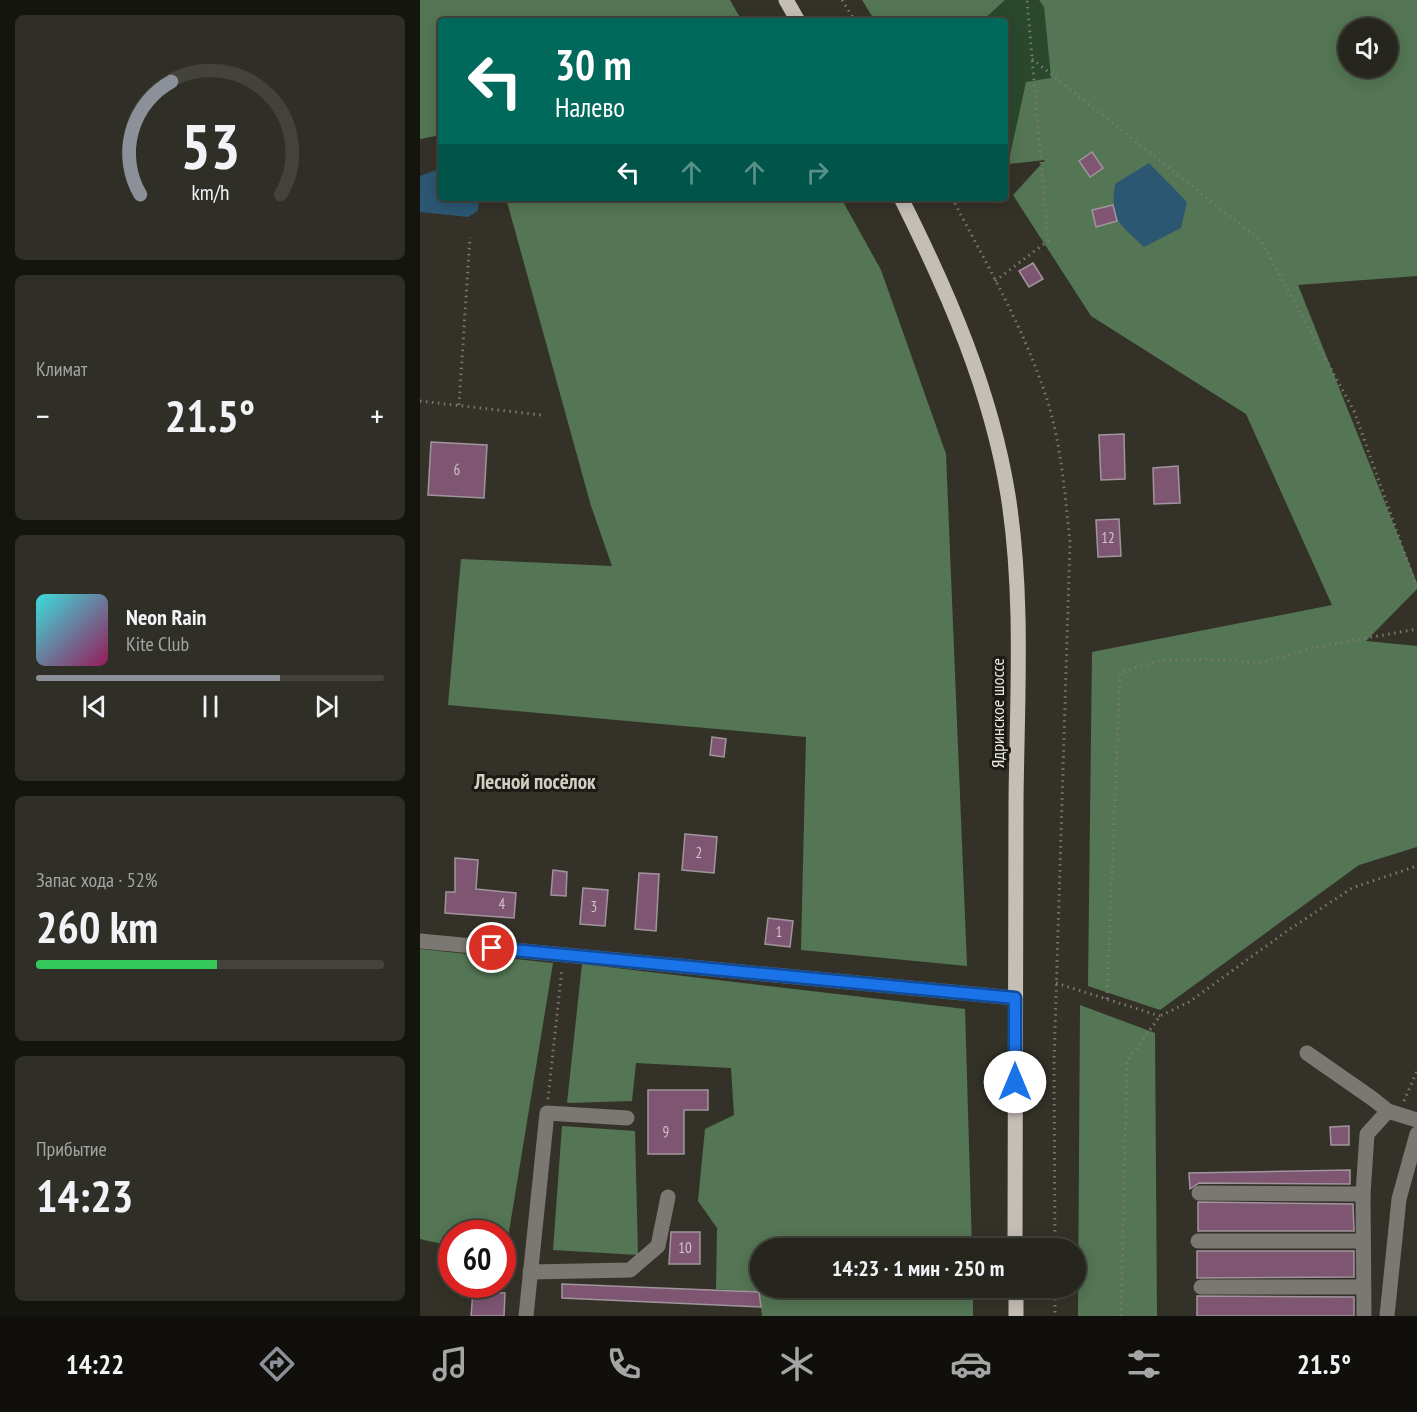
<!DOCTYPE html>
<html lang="ru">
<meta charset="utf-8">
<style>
body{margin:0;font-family:"PT Sans Narrow",sans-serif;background:#2f2e27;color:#f1f3f6;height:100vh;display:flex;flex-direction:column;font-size:22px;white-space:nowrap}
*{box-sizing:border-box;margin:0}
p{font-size:20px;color:#a4a5a4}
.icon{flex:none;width:33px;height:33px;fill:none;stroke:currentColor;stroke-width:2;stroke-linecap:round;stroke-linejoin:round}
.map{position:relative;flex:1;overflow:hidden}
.drawer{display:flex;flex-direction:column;gap:15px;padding:15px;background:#151510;width:420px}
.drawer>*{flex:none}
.guide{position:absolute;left:18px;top:18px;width:570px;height:183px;border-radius:6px;box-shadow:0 3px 15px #0003,0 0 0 2px #43433c;background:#00695c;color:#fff;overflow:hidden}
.tools{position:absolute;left:918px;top:18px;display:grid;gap:12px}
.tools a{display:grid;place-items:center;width:60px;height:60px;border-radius:50%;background:#27261e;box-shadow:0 3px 15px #0003,0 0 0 2px #43433c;font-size:30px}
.speed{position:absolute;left:18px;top:1220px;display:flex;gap:12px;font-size:30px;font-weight:700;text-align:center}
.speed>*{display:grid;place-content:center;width:78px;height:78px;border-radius:50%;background:#27261e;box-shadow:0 3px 15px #0003,0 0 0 2px #43433c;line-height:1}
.speed .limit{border:9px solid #d22;background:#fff;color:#111}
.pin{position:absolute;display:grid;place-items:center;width:51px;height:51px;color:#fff;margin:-26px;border:3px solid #fff;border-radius:50%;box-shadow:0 2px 6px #0007}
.me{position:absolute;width:66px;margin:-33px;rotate:0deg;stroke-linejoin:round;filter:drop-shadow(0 0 4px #0008)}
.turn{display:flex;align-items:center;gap:21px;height:126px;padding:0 18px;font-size:27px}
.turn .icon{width:78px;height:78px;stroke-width:2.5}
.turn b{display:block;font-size:42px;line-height:51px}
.lanes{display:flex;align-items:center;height:57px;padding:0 18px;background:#0003;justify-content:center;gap:30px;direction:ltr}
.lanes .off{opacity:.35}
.big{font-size:45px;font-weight:700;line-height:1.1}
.drawer .tile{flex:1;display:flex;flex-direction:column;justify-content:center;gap:9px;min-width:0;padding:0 21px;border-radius:9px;background:#2f2e27}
.drawer .dial{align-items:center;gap:0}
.dial svg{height:156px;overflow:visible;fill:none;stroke:#43433c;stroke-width:7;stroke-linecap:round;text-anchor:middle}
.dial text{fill:#f1f3f6;stroke:none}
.song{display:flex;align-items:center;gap:18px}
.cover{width:72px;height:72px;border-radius:9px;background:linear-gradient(135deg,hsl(180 70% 55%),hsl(330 70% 35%))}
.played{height:6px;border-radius:3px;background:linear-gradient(90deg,#8c9099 70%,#43433c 70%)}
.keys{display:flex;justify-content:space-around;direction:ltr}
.heat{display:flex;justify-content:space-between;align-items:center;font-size:33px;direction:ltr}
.charge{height:9px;border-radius:4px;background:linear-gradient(90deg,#34c759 52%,#43433c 0)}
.trip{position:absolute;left:330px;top:1238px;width:336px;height:60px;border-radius:30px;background:#27261e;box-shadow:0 3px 15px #0003,0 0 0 2px #43433c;font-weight:700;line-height:60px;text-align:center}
.menu{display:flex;height:96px;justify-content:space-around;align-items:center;background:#100f0c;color:#a4a5a4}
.menu .icon{width:42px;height:42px}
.menu .selected{color:#8c9099}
.menu b{font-size:27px;color:#f1f3f6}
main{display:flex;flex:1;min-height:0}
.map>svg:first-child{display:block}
.green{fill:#2a482c}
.forest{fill:#547654;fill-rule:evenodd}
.water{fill:#2c5772}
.building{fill:#7e5672;stroke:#a1959d;stroke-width:1.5}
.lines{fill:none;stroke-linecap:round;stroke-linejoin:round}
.path{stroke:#7a786f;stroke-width:3;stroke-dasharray:1.5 4.5;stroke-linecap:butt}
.minor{stroke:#7b7874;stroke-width:15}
.major{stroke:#c4beb5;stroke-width:15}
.route-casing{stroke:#114b97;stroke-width:15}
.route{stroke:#1a73e8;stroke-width:10}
.labels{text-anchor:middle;stroke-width:6;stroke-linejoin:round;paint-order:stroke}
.number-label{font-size:15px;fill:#cfc4c6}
.street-label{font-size:18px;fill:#eae9e2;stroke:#1b1a15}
.quarter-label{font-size:21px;font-weight:bold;fill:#d2d0c3;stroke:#1b1a15}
</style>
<main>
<section class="drawer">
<div class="tile dial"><svg viewBox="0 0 100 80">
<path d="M14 69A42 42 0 1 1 86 69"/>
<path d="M14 69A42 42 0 0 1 30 11" stroke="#8c9099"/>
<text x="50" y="56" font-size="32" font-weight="700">53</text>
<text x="50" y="72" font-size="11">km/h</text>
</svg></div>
<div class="tile"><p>Климат</p>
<div class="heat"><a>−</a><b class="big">21.5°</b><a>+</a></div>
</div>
<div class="tile">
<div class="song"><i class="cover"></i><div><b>Neon Rain</b><p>Kite Club</p></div></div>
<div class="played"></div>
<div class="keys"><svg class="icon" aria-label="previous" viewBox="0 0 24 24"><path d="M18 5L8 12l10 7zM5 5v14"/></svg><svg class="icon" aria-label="pause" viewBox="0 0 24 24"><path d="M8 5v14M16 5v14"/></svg><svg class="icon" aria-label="next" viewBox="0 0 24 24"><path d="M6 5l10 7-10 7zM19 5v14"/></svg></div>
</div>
<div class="tile"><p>Запас хода · 52%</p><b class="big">260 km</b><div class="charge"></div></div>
<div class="tile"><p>Прибытие</p><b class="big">14:23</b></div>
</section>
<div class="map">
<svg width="997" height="1316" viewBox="0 0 997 1316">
<rect width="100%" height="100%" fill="#343228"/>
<polygon class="green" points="585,0 619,0 624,7 631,79 606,82 588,164 585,159 585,21 562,21"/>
<g class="forest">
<polygon points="0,0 310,0 322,21 21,21 21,135 0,139"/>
<polygon points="442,0 585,0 562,21 455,21"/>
<path d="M619,0H997V276L878,285L997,583V589L946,641L997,646V847L939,865L740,1010L668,986L672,652L912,605L826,414L671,316L593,195L625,160L588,164L606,82L631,78L624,7ZM928,28H968V68H928Z"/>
<polygon points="86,198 421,198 461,270 526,454 547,966 381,950 386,737 28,705 41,559 192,566 171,506"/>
<polygon points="0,949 133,963 85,1256 83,1256 82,1233 32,1233 31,1246 0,1239"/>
<polygon points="162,964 545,1009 552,1248 340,1248 340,1287 553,1287 553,1316 342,1316 339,1292 296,1289 297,1228 278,1201 285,1129 314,1115 311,1068 216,1063 212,1101 147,1103"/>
<polygon points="660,1005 735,1033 737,1316 658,1316"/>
<polygon points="142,1126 215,1131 218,1255 133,1250"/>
</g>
<g class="water">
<path d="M729,163L767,202L761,228L724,247C699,223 690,221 695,184Z"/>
<polygon points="21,168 21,198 59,198 58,211 48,217 0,212 0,176"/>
</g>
<g class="building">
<polygon points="672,152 683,168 670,177 659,161"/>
<polygon points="693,205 697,221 676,227 672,210"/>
<polygon points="613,263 623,279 609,287 599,271"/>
<polygon points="704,434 705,479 681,480 679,435"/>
<polygon points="11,442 67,445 64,498 8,495"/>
<polygon points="758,466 760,503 734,504 733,468"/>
<polygon points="699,519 701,556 678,557 676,520"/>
<polygon points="292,737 306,739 304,757 290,755"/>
<polygon points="265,834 297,837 294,873 262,870"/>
<polygon points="35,858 58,860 56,889 96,893 94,918 25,913 26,892 35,892"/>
<polygon points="133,870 147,872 146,896 131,895"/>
<polygon points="219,873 239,874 236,931 215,929"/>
<polygon points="163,888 188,890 185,926 160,924"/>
<polygon points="348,918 373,921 370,947 345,944"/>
<polygon points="228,1090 288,1090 288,1110 264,1110 264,1154 228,1154"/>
<polygon points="929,1126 929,1145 911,1145 910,1127"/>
<polygon points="930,1170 930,1184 779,1183 770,1189 769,1173"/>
<polygon points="778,1202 933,1204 934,1231 778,1231"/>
<polygon points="251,1232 280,1232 280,1264 249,1264"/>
<polygon points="777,1251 934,1251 934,1277 777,1278"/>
<polygon points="142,1284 339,1292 341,1307 142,1298"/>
<polygon points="53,1291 85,1293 84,1316 51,1316"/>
<polygon points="777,1296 934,1297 934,1316 777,1316"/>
</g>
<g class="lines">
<g class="path">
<polyline points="422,0 435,21"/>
<polyline points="612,59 841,241 934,411 997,588"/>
<path d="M532,198C567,265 607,333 629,406C642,451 645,496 650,542L634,1062L635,1248"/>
<polyline points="575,281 628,241 607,0"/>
<polyline points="0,401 121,415"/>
<polyline points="39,405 50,237"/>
<polyline points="636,983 740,1016"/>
<polyline points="687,999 700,673 737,661 790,659 842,663 891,648 997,629"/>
<polyline points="128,1099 142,968"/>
<polyline points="984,1101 997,1071"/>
<polyline points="635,1287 635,1316"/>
<polyline points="701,1316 707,1061 740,1016 769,1002 867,931 932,888 997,866"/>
</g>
<g class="minor">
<polyline points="0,941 595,998"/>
<polyline points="887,1053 953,1099 968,1111 997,1120"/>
<polyline points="779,1193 943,1194 944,1316"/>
<polyline points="943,1194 947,1134 968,1111"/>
<polyline points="778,1241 943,1241"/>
<polyline points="110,1272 210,1270 238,1246 248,1197"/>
<polyline points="781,1287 943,1287"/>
<polyline points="106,1316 127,1113 207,1118"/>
<polyline points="967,1316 979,1199 997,1134"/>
</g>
<g class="major">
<polyline points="366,0 378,21"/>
<path d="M481,198C528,292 571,390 588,495C604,596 597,700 596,802C595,950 595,1099 595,1248"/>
<polyline points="596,1287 596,1316"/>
</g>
</g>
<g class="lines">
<g class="route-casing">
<polyline id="route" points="72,948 595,998 595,1082"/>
</g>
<use href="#route" class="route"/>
</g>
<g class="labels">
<g class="number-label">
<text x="37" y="475">6</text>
<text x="688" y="543">12</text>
<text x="279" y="858">2</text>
<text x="82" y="909">4</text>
<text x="174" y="912">3</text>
<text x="359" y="937">1</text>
<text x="246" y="1137">9</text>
<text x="265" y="1253">10</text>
</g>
<g class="street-label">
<text transform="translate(578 713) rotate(-90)" y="6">Ядринское шоссе</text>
</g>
<g class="quarter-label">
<text x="115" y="789">Лесной посёлок</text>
</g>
</g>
</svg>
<div class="tools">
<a><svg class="icon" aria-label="sound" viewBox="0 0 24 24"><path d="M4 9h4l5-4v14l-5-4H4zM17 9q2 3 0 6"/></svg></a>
</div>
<div class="speed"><div class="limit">60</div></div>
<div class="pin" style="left:72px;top:948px;background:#d93025"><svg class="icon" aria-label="arrive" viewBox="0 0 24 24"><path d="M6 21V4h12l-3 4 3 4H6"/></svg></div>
<svg class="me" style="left:595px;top:1082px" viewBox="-20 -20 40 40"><circle r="19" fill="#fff"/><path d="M0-13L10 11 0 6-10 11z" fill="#1a73e8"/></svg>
<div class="trip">14:23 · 1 мин · 250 m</div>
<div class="guide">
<div class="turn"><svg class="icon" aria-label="left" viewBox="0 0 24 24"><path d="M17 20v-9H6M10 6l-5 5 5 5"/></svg><div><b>30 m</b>Налево</div></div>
<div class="lanes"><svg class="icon" aria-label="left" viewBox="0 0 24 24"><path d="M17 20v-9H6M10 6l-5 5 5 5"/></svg><svg class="icon off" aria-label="ahead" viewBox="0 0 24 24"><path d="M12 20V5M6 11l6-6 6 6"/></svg><svg class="icon off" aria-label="ahead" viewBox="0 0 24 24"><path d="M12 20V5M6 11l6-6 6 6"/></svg><svg class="icon off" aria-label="right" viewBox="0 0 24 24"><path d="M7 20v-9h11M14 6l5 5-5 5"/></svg></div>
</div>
</div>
</main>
<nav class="menu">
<b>14:22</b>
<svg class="icon selected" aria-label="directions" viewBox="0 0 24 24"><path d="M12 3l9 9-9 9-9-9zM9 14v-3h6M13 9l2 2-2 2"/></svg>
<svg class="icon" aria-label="music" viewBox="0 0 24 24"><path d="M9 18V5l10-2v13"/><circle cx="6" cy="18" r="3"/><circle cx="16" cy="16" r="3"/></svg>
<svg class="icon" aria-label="phone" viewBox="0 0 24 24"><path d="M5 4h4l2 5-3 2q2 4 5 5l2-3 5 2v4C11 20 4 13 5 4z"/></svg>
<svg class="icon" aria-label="climate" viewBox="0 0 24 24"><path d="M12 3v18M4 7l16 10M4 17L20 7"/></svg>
<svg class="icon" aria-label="car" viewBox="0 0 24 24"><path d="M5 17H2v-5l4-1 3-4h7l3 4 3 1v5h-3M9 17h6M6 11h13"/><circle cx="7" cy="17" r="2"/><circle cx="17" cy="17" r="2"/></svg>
<svg class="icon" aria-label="filters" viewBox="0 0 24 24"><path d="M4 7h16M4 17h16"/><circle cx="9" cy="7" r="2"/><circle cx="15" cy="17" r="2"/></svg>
<b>21.5°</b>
</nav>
